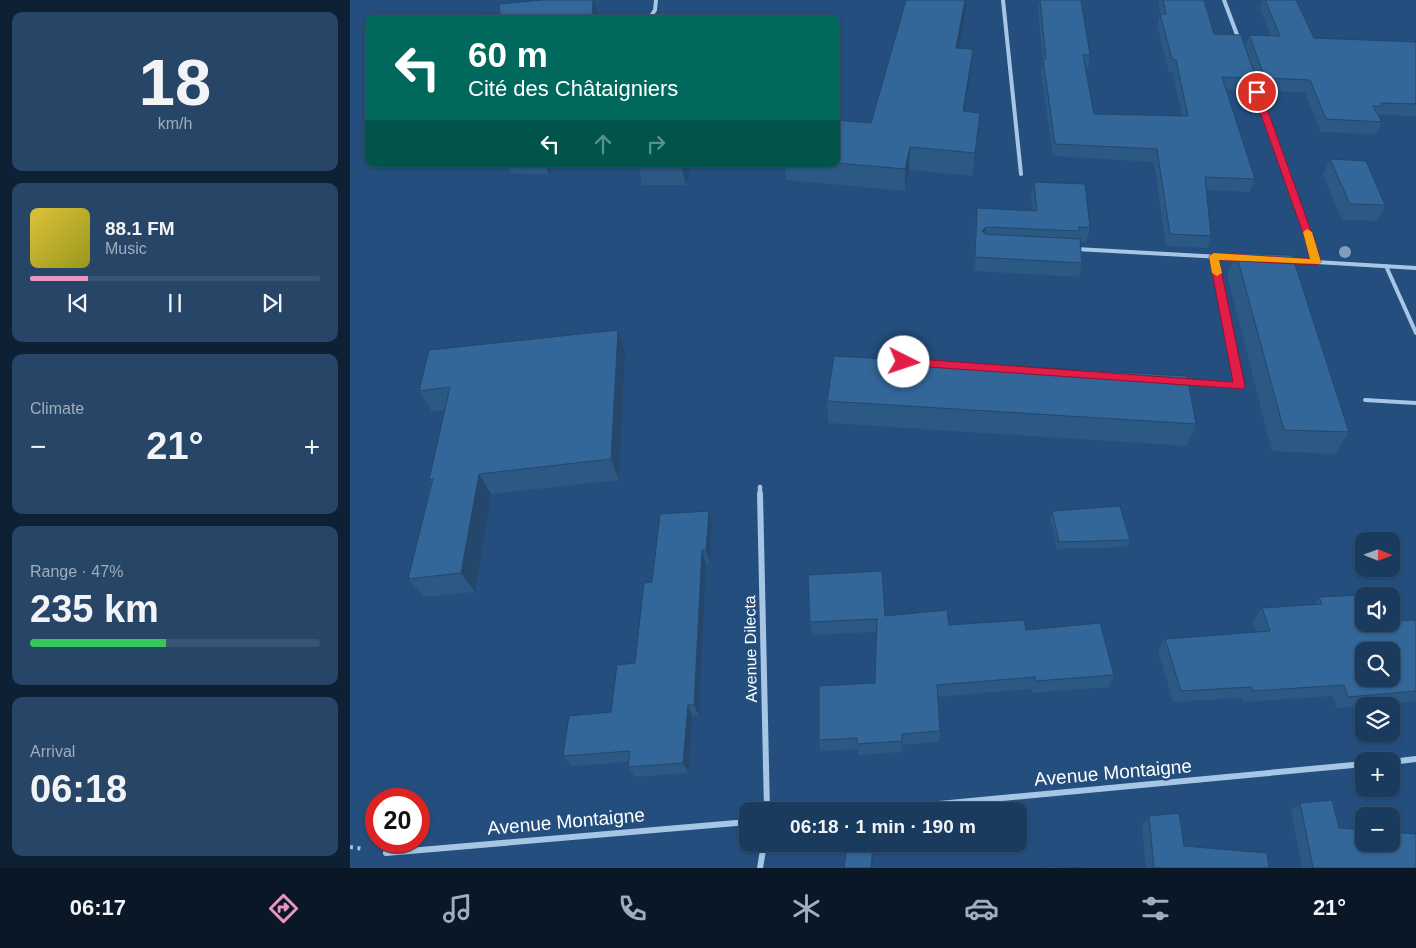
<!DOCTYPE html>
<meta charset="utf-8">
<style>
body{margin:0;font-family:Arial,sans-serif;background:#274567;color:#f1f3f6;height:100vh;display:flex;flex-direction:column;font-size:19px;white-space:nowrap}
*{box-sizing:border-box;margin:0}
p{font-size:16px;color:#9fadbc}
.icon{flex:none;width:28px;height:28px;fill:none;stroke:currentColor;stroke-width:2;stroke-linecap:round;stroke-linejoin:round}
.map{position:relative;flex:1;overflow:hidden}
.sheet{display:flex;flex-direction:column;gap:12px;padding:12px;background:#0e2034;width:350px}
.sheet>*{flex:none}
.banner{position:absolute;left:15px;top:15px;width:475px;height:152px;border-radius:10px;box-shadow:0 1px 4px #0004,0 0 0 1px #385473;background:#00695c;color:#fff;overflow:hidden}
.needle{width:32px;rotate:91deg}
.controls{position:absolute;left:1005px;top:532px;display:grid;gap:10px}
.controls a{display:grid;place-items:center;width:45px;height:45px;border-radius:10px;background:#1a3a5e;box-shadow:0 1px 4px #0004,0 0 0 1px #385473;font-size:25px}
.speed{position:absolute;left:15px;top:788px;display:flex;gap:10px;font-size:25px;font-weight:700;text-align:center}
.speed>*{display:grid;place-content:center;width:65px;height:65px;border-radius:50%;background:#1a3a5e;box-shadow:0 1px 4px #0004,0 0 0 1px #385473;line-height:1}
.speed .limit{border:8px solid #d22;background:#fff;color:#111}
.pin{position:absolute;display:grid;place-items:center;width:42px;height:42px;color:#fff;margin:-21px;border:2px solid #fff;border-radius:50%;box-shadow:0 1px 5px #0007}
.me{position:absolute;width:55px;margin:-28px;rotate:94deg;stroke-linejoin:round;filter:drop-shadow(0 0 4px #0008)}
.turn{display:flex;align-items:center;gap:18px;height:105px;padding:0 20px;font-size:22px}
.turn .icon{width:65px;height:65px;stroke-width:2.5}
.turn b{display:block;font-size:35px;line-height:42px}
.lanes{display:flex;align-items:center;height:48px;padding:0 20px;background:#0003;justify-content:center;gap:25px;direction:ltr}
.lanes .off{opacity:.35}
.big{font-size:38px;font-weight:800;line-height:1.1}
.sheet .card{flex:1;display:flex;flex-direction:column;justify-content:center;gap:8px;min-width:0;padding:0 18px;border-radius:10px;background:#274567}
.sheet .dial{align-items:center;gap:0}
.dial b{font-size:65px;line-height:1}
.song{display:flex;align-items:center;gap:15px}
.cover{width:60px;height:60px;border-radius:8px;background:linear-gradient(135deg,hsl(50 70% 55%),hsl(60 70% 35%))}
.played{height:5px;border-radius:2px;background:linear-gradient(90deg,#e797bd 20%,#385473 20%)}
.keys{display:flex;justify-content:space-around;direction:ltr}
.heat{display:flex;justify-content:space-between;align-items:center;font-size:28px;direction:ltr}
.charge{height:8px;border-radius:4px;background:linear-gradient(90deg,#34c759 47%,#385473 0)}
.trip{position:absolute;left:389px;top:802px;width:288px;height:50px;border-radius:10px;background:#1a3a5e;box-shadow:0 1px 4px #0004,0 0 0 1px #385473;font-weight:800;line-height:50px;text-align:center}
.tab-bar{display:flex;height:80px;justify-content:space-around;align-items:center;background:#0a1726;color:#9fadbc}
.tab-bar .icon{width:35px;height:35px}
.tab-bar .current{color:#e797bd}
.tab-bar b{font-size:22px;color:#f1f3f6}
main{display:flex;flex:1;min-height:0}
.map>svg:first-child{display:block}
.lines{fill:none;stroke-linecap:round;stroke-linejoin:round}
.path{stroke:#a7c6e5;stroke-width:4;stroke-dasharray:3 4.5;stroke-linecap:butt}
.lane{stroke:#a7c6e5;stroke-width:4}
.street-far2{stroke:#a7c6e5;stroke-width:4}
.street-far1{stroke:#a7c6e5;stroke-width:4.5}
.street{stroke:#a7c6e5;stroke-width:6}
.tree{fill:#7f9ebe}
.wall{fill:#2c5884}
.shaded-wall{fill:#24476b}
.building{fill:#369;stroke:#24476b;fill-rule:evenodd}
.route{fill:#e11d48;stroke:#92132f}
.slow{fill:#f59e0b}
.labels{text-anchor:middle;stroke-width:5;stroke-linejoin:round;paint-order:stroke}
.street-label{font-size:16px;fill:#fff;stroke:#234e7d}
.near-street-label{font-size:19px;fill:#fff;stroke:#234e7d}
</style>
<main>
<section class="sheet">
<div class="card dial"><b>18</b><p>km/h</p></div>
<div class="card">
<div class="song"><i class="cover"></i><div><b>88.1 FM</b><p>Music</p></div></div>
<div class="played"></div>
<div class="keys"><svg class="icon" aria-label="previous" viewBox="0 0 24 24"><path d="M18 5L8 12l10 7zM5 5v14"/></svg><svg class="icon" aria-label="pause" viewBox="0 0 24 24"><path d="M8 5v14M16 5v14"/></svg><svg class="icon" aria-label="next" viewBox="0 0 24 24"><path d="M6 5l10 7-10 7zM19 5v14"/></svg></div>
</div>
<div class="card"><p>Climate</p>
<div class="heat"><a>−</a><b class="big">21°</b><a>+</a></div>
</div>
<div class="card"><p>Range · 47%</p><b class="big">235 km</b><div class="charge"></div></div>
<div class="card"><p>Arrival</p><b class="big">06:18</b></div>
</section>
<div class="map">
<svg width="1066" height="868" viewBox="0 0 1066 868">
<rect width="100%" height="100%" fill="#234e7d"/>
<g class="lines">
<polyline class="path" points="0,847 14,849"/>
<g class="lane">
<polyline points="959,239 966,262 1066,268"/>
<polyline points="726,249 889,258"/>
<polyline points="940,261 966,262"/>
<polyline points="1036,266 1066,333"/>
<polyline points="834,382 890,386 864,257"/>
<polyline points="1015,400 1066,403"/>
</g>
<g class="street-far2">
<polyline points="653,0 671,174"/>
<polyline points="874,0 889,40"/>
<polyline points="299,19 305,10 306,0"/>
<polyline points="902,79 950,214"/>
</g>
<g class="street-far1">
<polyline points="950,213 959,239"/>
<polyline points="410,487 410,496"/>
</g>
<g class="street">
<polyline points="410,494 417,811"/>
<polyline points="1041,762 1066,759"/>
<polyline points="515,811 1014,764"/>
<polyline points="36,853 398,822"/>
<polyline points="410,868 414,844"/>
</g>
</g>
<circle class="tree" cx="995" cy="252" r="6"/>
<g class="wall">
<polygon points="556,0 616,0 616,10 609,48 623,49 621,71 615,112 628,135 623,176 559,170 555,191 436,180 435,164 486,164 486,120 521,123"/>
<polygon points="689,0 731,0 740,55 738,67 736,67 744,114 832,116 823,72 819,72 807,26 810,14 808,0 854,0 864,34 895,47 899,35 921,36 910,9 913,0 946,0 964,38 1066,42 1066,116 1029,115 1032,122 1026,134 971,132 955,92 910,91 906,79 902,90 876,89 905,179 900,192 856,190 861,236 857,248 816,246 804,162 703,156 691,71 693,60 688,9"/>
<polygon points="980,159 1035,205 1027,221 992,220 973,175"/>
<polygon points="158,164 206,164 199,175 161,173"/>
<polygon points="290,164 341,164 336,185 292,185 289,169"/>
<polygon points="684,182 740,228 736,242 730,242 732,263 729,277 624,271 625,223 627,208 683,210 681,197"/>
<polygon points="886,253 999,432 985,454 922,451 877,275"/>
<polygon points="275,352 269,480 141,494 125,592 74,597 58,579 81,484 79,480 95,410 82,412 69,391"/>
<polygon points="477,401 846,424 837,446 478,423"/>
<polygon points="359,511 362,524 360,563 356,563 349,716 342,716 339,773 285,777 278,767 279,762 221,766 213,756 261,712 285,663 302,582"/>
<polygon points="702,511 780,540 777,547 707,549 700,518"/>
<polygon points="969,597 1044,621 1066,620 1066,701 987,708 983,696 894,702 892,698 823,702 808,651 815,639 907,632 903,621 912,608 963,605"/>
<polygon points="535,616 599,625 676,630 764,675 759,687 682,693 681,689 588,697 590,731 589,742 552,745 551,752 508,755 508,749 470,751 469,740 525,683 526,632 462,635 460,622"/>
<polygon points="950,803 989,828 1066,868 952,868 941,811"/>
<polygon points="799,816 834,846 919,868 796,868 792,826"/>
</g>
<g class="shaded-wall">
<polygon points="243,0 244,0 247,11 247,19 242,19"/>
<polygon points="615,0 616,0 616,10 605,70 606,48"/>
<polygon points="623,49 621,71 611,134 613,111"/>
<polygon points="630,113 628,135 623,176 625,153"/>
<polygon points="560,147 559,170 555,191 555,169"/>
<polygon points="195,164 206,164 199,175"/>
<polygon points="334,164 341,164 336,185 332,169"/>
<polygon points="636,227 634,241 632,231"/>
<polygon points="268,330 275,352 269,480 261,459"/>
<polygon points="129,474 141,494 125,592 111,573"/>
<polygon points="359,511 362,524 360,563 356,550"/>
<polygon points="352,550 356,563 349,716 344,705"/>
<polygon points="338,705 342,716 339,773 333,763"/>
<polygon points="523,844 524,844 522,868 521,868"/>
</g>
<g class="building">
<polygon points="192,0 243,0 242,19 124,19 125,15 150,13 149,4"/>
<polygon points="556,0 615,0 606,48 623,49 613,111 630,113 625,153 560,147 555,169 486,163 486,120 521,123"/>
<polygon points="690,0 731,0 740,55 733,55 744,114 838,116 826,60 822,59 810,14 816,14 813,0 854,0 864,34 891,35 906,78 872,77 905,179 855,177 861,236 820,234 807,149 705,144 693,59 696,59"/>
<polygon points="915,0 946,0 964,38 1066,42 1066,104 1031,103 1033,106 1023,106 1032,122 976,119 960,80 915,78 899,35 930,36"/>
<polygon points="980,159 1016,161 1035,205 1000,204"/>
<polygon points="290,164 334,164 332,169 289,169"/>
<polygon points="684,182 735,184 740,228 729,227 729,231 636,227 632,231 635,234 730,239 732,263 625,257 627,208 687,211"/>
<polygon points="886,253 942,255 999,432 934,430"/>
<polygon points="268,330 261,459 129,474 111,573 58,579 83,479 79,480 100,387 69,391 79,350"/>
<polygon points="484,356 837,376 846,424 477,401"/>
<polygon points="770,506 780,540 709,542 702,511"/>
<polygon points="359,511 356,550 352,550 344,705 338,705 333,763 278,767 280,751 213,756 219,716 261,712 267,665 285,663 294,583 302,582 310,514"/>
<polygon points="532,571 535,616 597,610 599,625 674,620 676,630 750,623 764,675 686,681 685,677 587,685 590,731 552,734 552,741 507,744 507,738 469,740 469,686 525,683 527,619 460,622 458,575"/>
<path d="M1031,594L1032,596H1014V624H1041V615L1044,621L1066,620V691L998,697L994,685L903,691L901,687L831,691L815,639L920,631L912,608L972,604L969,597ZM1014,651H1041V679H1014Z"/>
<polygon points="982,800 989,828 1014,830 1014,844 1041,844 1041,832 1066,834 1066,868 963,868 950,803"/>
<polygon points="829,813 834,846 917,853 919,868 804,868 799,816"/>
<polygon points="497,844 523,844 521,868 494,868"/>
<polygon points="698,866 731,868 698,868"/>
</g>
<polygon class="route" points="904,90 911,92 964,239 971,262 966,265 869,260 895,386 893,389 550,365 549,362 550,359 554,358 883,382 859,256 864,253 960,259 955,239 903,92"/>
<polygon class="slow" points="957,229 962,232 971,262 969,264 869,260 872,273 867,276 862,273 859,256 864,253 960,259 953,232"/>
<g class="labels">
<g class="street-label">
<text transform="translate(400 649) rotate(-91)" y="6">Avenue Dilecta</text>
</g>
<g class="near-street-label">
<text transform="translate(763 772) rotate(-5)" y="7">Avenue Montaigne</text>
<text transform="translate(216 821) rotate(-5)" y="7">Avenue Montaigne</text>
</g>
</g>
</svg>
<div class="controls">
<a><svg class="needle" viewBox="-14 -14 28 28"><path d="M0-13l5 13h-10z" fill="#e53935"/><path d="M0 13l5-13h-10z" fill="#9fadbc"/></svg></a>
<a><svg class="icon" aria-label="sound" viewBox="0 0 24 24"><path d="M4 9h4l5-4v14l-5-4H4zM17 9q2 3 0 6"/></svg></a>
<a><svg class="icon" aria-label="search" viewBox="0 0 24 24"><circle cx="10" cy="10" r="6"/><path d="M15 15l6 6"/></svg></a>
<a><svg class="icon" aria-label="layers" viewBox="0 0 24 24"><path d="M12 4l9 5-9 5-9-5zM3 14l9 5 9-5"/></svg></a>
<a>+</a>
<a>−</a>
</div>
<div class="speed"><div class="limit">20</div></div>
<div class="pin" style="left:907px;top:92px;background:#d93025"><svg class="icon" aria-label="arrive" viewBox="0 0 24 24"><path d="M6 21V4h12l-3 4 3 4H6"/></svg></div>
<svg class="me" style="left:554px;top:362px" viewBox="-20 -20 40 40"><circle r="19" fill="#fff"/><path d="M0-13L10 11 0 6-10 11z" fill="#e11d48"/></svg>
<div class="trip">06:18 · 1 min · 190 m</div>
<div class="banner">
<div class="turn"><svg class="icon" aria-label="left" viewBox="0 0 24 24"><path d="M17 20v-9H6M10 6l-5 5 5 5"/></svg><div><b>60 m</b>Cité des Châtaigniers</div></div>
<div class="lanes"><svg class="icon" aria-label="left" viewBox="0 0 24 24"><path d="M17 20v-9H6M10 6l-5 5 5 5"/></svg><svg class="icon off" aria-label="ahead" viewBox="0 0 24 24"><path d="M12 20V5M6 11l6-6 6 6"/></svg><svg class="icon off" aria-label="right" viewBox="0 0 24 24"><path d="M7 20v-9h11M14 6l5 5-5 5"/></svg></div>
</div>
</div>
</main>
<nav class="tab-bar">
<b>06:17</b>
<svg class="icon current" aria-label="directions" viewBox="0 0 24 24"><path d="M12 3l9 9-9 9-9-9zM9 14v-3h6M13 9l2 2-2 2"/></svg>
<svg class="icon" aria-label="music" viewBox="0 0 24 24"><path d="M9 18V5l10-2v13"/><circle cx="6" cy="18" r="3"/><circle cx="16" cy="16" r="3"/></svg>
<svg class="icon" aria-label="phone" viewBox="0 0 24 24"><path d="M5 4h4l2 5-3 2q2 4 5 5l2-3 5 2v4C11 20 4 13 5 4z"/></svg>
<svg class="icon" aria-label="climate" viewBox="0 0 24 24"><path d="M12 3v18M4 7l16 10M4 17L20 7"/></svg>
<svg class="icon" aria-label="car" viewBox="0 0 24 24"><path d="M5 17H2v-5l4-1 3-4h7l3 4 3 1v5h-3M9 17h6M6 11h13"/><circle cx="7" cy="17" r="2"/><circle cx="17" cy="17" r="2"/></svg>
<svg class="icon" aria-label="filters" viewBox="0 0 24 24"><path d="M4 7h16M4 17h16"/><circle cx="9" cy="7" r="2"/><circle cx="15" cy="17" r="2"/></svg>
<b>21°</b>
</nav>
